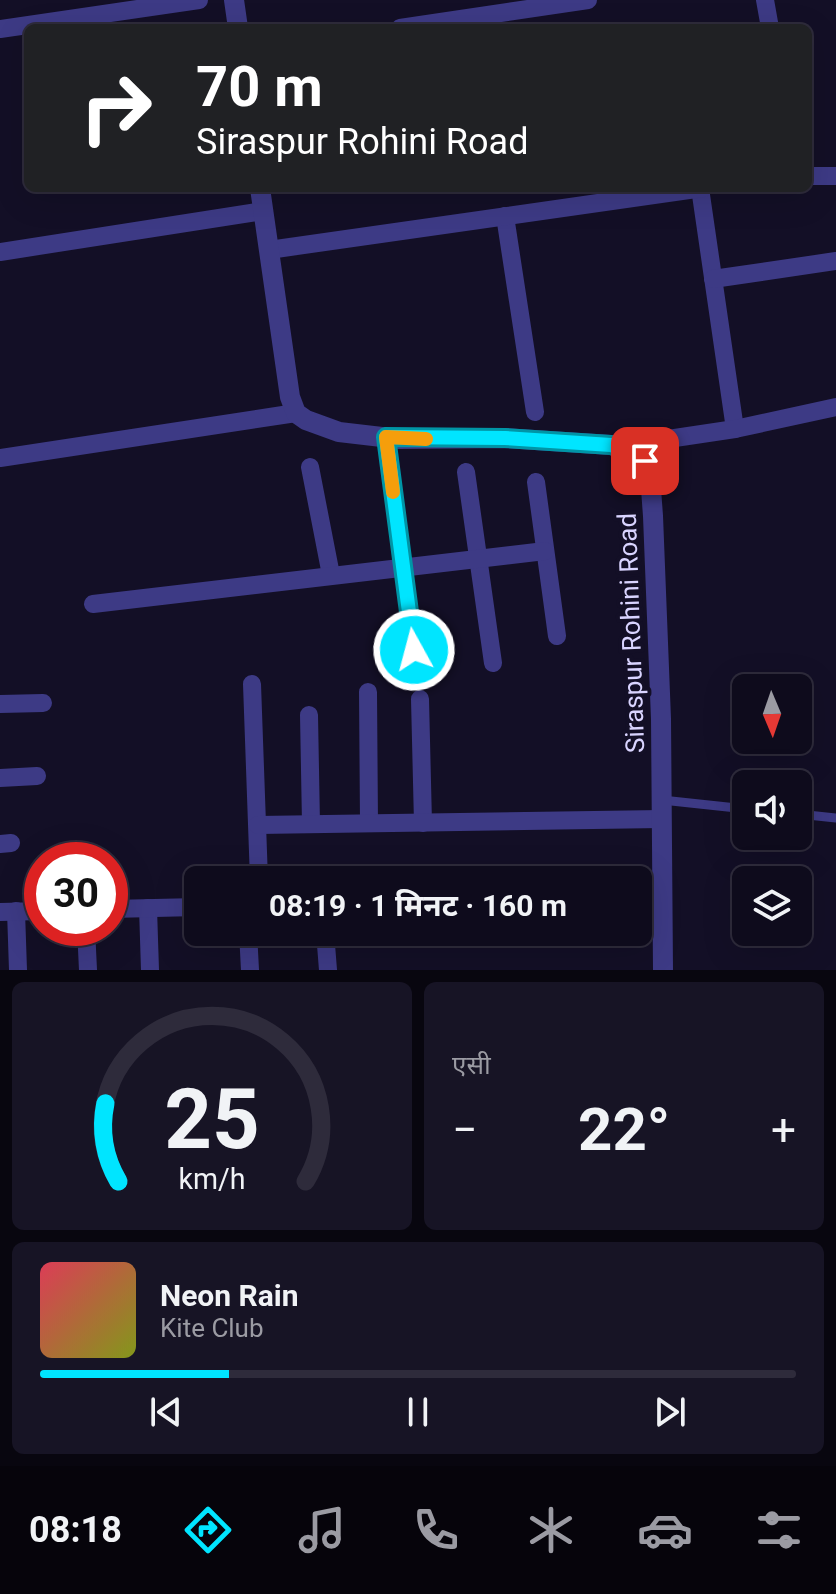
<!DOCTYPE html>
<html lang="hi">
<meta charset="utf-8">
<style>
body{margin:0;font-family:Roboto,"Noto Sans Devanagari",sans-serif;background:#171425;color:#f1f3f6;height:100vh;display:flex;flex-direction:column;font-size:30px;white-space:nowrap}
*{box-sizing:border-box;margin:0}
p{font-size:26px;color:#9b9ba3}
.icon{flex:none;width:44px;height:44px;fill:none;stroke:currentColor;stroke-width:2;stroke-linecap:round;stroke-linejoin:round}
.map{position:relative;height:970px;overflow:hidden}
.details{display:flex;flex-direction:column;gap:12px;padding:12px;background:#08060f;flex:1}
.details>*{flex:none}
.banner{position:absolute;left:24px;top:24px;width:788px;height:168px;border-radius:12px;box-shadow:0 8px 32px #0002,0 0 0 2px #2e2b3b;background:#202124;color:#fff;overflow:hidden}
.needle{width:52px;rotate:178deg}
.controls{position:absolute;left:732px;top:674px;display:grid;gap:16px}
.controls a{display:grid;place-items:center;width:80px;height:80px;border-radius:12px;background:#0e0b1c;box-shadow:0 8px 32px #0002,0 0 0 2px #2e2b3b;font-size:40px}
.speed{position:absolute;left:24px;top:842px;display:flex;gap:16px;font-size:40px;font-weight:700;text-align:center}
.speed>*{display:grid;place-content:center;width:104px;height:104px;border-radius:50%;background:#0e0b1c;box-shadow:0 8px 32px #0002,0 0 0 2px #2e2b3b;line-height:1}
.speed .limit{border:12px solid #d22;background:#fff;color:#111}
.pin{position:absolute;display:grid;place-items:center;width:68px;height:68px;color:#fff;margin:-34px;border-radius:16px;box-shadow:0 4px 12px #0006}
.me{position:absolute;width:88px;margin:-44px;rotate:353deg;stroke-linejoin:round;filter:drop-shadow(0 0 6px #0008)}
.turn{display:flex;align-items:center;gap:28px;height:168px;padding:0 40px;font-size:36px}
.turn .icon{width:104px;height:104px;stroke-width:2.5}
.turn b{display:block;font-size:56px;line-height:68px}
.big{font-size:60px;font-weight:700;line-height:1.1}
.details .tile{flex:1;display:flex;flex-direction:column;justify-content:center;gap:12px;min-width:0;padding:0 28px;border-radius:12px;background:#171425}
.details .dial{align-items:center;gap:0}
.dial svg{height:208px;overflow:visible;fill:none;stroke:#2e2b3b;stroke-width:7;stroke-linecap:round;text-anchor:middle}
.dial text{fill:#f1f3f6;stroke:none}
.song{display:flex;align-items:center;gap:24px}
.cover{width:96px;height:96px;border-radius:12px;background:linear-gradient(135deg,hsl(350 70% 55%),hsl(70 70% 35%))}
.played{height:8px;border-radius:4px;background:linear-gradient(90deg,#00e5ff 25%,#2e2b3b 25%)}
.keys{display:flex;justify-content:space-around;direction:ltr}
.heat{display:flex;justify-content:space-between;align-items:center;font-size:44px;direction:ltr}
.details .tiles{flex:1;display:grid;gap:12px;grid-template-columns:1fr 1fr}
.tile:last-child{grid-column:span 2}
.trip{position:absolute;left:184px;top:866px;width:468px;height:80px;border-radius:12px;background:#0e0b1c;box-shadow:0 8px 32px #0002,0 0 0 2px #2e2b3b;font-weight:700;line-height:80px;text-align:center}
.tab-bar{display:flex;height:128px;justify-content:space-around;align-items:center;background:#06040b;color:#9b9ba3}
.tab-bar .icon{width:56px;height:56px}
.tab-bar .active{color:#00e5ff}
.tab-bar b{font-size:36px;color:#f1f3f6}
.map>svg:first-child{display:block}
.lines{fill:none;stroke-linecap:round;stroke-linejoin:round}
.service{stroke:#3d3a85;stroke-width:9}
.minor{stroke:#3d3a85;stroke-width:18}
.tertiary{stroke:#3d3a85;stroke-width:20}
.route-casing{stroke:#0095a6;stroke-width:20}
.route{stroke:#00e5ff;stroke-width:14}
.slow{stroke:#f59e0b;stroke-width:14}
.labels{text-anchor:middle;stroke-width:8;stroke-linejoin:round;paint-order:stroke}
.street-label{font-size:26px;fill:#d9d4ff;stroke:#130f26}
</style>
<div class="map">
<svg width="836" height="970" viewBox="0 0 836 970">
<rect width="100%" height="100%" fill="#130f26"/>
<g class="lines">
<g class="service">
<polyline points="662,800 746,809"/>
<polyline points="798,814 836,818"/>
</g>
<g class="minor">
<polyline points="765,0 770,28"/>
<polyline points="400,28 588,0"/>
<polyline points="0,29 199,0"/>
<polyline points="808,176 836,176"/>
<polyline points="700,188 735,429"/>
<polyline points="505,216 535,412"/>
<polyline points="269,250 703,188"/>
<polyline points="0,252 263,211"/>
<polyline points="713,279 836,261"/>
<polyline points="386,437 414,650"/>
<polyline points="648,442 735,429 836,407"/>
<polyline points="0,458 296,413"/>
<polyline points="310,467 331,575"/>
<polyline points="466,472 493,663"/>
<polyline points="536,482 557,636"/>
<polyline points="93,604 545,551"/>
<polyline points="252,684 259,880"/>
<polyline points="368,692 369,823"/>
<polyline points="420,699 423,823"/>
<polyline points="0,704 43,703"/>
<polyline points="309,715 311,824"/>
<polyline points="0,778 37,776"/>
<polyline points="258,825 662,819"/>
<polyline points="0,844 11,843"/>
<polyline points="148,908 150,970"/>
<polyline points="110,909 198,907"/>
<polyline points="16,911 18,970"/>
<polyline points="0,912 42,911"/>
<polyline points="86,928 88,970"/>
<polyline points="248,932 250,970"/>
<polyline points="325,932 328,970"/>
</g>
<g class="tertiary">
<polyline points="234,0 238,28"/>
<polyline points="260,188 290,397 296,413 306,420 339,432 399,439 505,438 611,445 639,454 645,461 650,475 653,516 661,719 663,970"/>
</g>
</g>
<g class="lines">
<g class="route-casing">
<polyline id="route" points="414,650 386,437 505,438 611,445 639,454 645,461"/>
</g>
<use href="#route" class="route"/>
<polyline class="slow" points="393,492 386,437 426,439"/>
</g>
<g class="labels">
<g class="street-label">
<text transform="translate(631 633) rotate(-92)" y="9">Siraspur Rohini Road</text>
</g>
</g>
</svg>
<div class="controls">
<a><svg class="needle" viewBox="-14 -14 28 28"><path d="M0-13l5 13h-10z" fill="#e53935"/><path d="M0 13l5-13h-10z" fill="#9b9ba3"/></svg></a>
<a><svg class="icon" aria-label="sound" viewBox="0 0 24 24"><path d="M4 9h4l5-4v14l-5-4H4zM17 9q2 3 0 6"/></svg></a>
<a><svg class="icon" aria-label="layers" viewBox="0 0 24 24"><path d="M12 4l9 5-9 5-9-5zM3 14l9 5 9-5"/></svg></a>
</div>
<div class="speed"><div class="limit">30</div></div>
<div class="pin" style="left:645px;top:461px;background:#d93025"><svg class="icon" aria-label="arrive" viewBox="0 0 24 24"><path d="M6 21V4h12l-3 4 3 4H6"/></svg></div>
<svg class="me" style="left:414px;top:650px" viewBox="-20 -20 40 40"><circle r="17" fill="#00e5ff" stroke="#fff" stroke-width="3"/><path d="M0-11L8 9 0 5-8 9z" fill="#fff"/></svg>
<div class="trip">08:19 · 1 मिनट · 160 m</div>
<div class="banner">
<div class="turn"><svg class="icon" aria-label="right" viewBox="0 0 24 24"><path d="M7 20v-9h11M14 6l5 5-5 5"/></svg><div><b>70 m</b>Siraspur Rohini Road</div></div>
</div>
</div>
<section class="details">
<div class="tiles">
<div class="tile dial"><svg viewBox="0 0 100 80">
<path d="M14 69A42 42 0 1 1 86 69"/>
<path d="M14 69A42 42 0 0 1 9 39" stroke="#00e5ff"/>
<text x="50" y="56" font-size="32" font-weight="700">25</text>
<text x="50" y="72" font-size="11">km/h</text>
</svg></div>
<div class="tile"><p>एसी</p>
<div class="heat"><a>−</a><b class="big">22°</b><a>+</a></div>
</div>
<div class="tile">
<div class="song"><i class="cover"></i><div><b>Neon Rain</b><p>Kite Club</p></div></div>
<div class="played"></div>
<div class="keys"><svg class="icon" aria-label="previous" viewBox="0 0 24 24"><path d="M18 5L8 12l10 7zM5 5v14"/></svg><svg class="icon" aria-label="pause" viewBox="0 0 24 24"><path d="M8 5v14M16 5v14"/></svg><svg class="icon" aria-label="next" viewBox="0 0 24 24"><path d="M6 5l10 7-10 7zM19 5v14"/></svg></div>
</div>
</div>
</section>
<nav class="tab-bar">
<b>08:18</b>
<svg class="icon active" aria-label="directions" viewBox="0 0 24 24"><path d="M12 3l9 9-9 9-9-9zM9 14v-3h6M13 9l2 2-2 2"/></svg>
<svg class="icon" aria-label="music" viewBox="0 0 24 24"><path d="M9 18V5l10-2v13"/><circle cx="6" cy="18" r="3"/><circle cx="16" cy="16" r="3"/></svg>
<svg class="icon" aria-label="phone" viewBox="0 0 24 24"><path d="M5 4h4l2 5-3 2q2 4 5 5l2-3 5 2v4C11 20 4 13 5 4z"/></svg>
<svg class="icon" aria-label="climate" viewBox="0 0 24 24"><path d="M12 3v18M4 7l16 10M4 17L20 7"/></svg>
<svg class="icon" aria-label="car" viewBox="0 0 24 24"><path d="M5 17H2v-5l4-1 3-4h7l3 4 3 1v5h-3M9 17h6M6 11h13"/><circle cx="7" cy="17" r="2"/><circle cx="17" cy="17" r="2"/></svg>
<svg class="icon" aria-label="filters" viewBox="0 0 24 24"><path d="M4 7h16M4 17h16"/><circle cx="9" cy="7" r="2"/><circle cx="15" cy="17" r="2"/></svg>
</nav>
